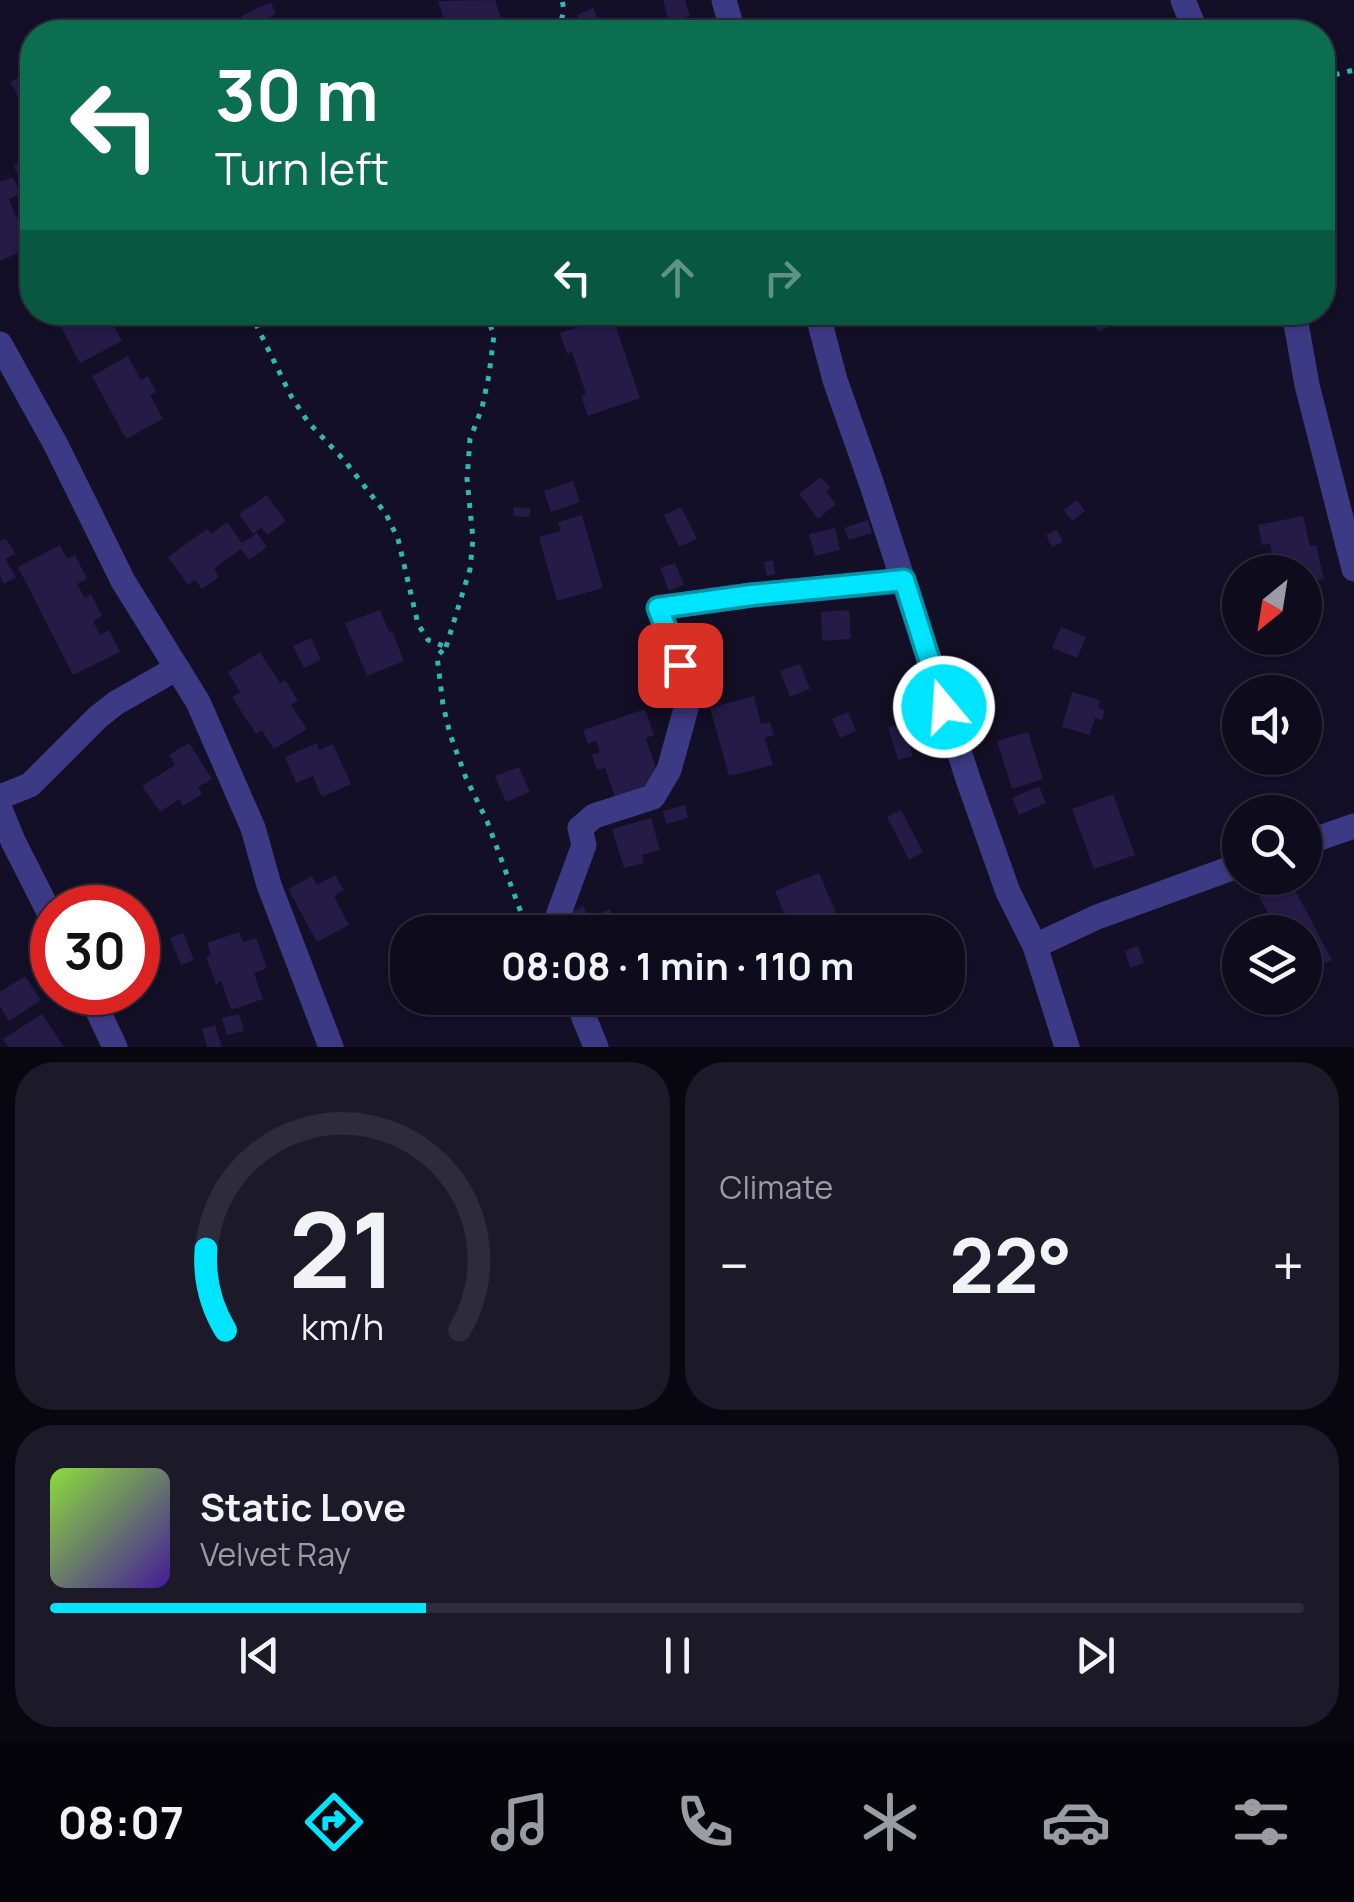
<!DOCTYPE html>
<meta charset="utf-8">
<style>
body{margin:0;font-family:Manrope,sans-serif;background:#1c1929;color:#f1f3f6;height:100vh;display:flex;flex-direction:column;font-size:38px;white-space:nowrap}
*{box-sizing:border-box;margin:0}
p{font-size:32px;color:#9b9ba3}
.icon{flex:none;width:55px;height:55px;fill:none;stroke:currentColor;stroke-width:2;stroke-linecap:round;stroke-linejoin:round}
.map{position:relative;height:1047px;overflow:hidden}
.panel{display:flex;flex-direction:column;gap:15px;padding:15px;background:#08060f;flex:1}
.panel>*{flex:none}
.hud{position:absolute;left:20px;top:20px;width:1315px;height:305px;border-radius:40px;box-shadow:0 2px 8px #0004,0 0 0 2px #2e2b3b;background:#0b6e4f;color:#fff;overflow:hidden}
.needle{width:65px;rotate:210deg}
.tools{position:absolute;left:1222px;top:555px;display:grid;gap:20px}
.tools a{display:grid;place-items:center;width:100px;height:100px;border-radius:50%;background:#0e0b1c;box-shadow:0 2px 8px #0004,0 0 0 2px #2e2b3b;font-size:50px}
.speed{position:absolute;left:30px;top:885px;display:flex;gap:20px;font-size:50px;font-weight:700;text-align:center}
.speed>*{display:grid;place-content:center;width:130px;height:130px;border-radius:50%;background:#0e0b1c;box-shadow:0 2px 8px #0004,0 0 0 2px #2e2b3b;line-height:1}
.speed .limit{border:15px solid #d22;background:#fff;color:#111}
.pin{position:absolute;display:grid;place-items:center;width:85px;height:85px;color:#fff;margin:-42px;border-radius:20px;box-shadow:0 5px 15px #0006}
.me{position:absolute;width:110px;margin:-55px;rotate:342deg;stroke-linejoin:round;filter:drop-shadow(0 0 8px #0008)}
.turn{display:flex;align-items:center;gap:35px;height:210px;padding:0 30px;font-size:45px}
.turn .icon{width:130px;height:130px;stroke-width:2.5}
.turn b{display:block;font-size:70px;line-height:85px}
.lanes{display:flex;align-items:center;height:95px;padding:0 30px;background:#0003;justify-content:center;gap:50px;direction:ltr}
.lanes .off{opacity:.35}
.big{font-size:75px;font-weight:700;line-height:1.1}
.panel .widget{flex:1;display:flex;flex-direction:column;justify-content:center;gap:15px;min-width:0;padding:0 35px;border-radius:40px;background:#1c1929}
.panel .dial{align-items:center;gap:0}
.dial svg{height:260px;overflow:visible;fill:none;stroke:#2e2b3b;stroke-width:7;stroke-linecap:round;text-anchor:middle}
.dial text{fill:#f1f3f6;stroke:none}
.song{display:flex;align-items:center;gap:30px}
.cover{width:120px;height:120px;border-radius:15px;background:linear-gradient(135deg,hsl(90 70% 55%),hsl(260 70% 35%))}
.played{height:10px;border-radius:5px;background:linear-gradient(90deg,#00e5ff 30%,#2e2b3b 30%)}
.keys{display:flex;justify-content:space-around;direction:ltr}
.heat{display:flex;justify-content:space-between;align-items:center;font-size:55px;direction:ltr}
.panel .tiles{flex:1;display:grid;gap:15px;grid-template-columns:1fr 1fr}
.widget:last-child{grid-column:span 2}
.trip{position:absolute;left:390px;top:915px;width:575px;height:100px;border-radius:40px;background:#0e0b1c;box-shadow:0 2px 8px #0004,0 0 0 2px #2e2b3b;font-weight:700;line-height:100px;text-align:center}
.dock{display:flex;height:160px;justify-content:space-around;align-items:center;background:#06040b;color:#9b9ba3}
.dock .icon{width:70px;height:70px}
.dock .current{color:#00e5ff}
.dock b{font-size:45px;color:#f1f3f6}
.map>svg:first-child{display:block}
.building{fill:#241b47}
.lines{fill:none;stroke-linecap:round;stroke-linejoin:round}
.path{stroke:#2fb8b0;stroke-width:5;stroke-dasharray:5 8;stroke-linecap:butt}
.minor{stroke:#3d3a85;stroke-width:25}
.route-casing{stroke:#0095a6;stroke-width:25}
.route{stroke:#00e5ff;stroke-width:18}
</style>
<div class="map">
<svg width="1354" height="1047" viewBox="0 0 1354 1047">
<rect width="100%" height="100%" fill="#130f26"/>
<g class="building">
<polygon points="495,0 505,31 499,32 448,32 438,1"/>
<polygon points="663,0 685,0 690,16 669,22"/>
<polygon points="271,2 276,14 248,28 241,16"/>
<polygon points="593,8 602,27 585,32 577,15"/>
<polygon points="32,70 32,113 28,116 10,82"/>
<polygon points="28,158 32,167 32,194 28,196 13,165"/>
<polygon points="13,177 21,194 9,199 17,218 26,215 30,225 24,228 32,247 32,269 27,272 18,253 0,261 0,182"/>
<polygon points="53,312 106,312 122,341 80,363"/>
<polygon points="145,312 169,312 149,322"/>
<polygon points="305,312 340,312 312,326"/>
<polygon points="1089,312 1143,312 1098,332"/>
<polygon points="612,315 640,398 588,416 581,396 586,394 572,352 567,354 560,333"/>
<polygon points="128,356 141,380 148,376 156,392 150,395 163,419 126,439 92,376"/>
<polygon points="821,477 830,488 826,491 836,504 818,519 799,494"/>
<polygon points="573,481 580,502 551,512 544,491"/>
<polygon points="267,495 286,521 267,535 262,529 264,526 253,534 239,514"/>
<polygon points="1077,500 1085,511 1072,521 1064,510"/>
<polygon points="514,507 530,508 530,517 513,516"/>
<polygon points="681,507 697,539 679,547 664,515"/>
<polygon points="582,515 603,588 557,601 539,537 561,531 558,522"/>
<polygon points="1303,516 1310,546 1316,545 1324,579 1305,583 1305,572 1268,572 1266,560 1273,558 1270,544 1262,545 1258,525"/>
<polygon points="868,520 872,533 849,540 844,528"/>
<polygon points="227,522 242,543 257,533 267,547 249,560 241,549 214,569 219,577 202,589 195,580 188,585 168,557 207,529 211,534"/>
<polygon points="835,528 840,550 815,556 809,534"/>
<polygon points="1057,530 1063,542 1052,547 1046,535"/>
<polygon points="6,538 15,554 5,559 16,577 4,584 0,576 0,541"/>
<polygon points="60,545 67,559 75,555 87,579 77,584 85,598 91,594 102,616 93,621 100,635 109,630 120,652 73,675 18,567"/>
<polygon points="773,560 775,574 767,576 764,562"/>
<polygon points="675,563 684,585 669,591 660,568"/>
<polygon points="380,610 389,632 392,631 404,661 367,676 345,623"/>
<polygon points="849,610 851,639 822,641 821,612"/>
<polygon points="1061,627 1086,637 1077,658 1052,648"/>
<polygon points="311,638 321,660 304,668 293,646"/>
<polygon points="260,652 280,683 285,680 298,700 291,705 307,729 274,749 262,731 256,734 232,697 240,692 228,672"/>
<polygon points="800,664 810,689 790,697 780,671"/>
<polygon points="1072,692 1100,700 1098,708 1105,710 1102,720 1095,718 1090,735 1062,727"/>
<polygon points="754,696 761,724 770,722 774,735 765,738 773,765 729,776 710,708"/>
<polygon points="645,709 654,735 646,738 660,781 615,797 605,768 597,770 592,755 600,752 596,741 588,744 583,730"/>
<polygon points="848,712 856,731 840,738 832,719"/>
<polygon points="903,723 913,756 898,760 888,727"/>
<polygon points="1028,732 1043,779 1012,789 997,741"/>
<polygon points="189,743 212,779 198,787 202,794 183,806 179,799 160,812 142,786 175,765 169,755"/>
<polygon points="317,743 319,750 333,744 351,784 322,797 313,776 296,783 285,757"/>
<polygon points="519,767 530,792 506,802 495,776"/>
<polygon points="1039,786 1046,803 1019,815 1012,798"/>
<polygon points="1113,794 1135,855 1094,869 1072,809"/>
<polygon points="685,805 688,818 666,824 663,811"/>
<polygon points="901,810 923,852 909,860 887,817"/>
<polygon points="651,818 660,850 642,855 644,863 624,868 612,829"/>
<polygon points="819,873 844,932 792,932 775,891"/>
<polygon points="335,875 344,890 334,896 349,925 317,942 288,889 312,876 317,885"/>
<polygon points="1290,880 1332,960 1305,974 1305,932 1278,932 1259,896"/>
<polygon points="583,906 590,919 610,909 621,932 572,932 564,915"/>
<polygon points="239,932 243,942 256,938 267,968 254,973 263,999 231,1010 221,981 216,984 206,957 211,955 207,943"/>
<polygon points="183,933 194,960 181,965 170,938"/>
<polygon points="1138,946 1144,963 1130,968 1125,951"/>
<polygon points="25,976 41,1000 9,1021 0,1007 0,992"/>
<polygon points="42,1014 64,1047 8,1047 3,1039"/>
<polygon points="239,1014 244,1031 227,1035 222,1018"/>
<polygon points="215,1025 222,1047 207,1047 202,1029"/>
</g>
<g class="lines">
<g class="path">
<polyline points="558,32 564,10 562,0"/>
<polyline points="1322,78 1354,70"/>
<polyline points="250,312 291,396 308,422 344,460 386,514 398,539 418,624 428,640 446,647 437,656 443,705 450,734 466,778 487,821 526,926"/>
<polyline points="446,647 470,569 473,539 467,479 470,439 482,408 489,375 494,335 485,312"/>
</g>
<g class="minor">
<polyline points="724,0 733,32"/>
<polyline points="1183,0 1196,32"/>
<polyline points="817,312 835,380 871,482 969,782 1008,892 1035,946 1067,1047"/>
<polyline points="1294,312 1307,385 1354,569"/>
<polyline points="0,344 56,445 123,581 198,702 253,828 269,885 331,1047"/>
<polyline points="0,797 30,785 98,717 116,703 177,668"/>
<polyline points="0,809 13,841 52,918"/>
<polyline points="1305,843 1354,826"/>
<polyline points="552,932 584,845 580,828 594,816 653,797 669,770 690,694 659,608 751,595 903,581"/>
<polyline points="1035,946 1097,917 1240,865"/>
<polyline points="89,992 115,1047"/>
<polyline points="576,998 596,1047"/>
</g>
</g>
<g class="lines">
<g class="route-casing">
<polyline id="route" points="680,665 658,608 752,595 904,580 944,707"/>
</g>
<use href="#route" class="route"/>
</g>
</svg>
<div class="tools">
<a><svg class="needle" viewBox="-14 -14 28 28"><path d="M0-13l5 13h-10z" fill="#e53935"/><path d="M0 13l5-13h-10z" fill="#9b9ba3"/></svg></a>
<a><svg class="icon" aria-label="sound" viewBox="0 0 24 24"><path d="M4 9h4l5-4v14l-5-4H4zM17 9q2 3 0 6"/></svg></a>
<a><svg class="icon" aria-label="search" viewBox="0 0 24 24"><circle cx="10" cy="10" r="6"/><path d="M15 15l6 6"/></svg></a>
<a><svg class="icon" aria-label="layers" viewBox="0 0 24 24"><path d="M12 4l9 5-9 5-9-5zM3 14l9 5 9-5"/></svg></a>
</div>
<div class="speed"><div class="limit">30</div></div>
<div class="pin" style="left:680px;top:665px;background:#d93025"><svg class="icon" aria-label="arrive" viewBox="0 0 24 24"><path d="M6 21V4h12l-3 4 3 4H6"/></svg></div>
<svg class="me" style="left:944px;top:707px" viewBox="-20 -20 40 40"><circle r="17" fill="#00e5ff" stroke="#fff" stroke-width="3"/><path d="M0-11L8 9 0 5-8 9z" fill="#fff"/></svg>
<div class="trip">08:08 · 1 min · 110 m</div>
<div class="hud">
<div class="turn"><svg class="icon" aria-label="left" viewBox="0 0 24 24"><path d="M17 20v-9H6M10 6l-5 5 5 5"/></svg><div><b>30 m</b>Turn left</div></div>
<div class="lanes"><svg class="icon" aria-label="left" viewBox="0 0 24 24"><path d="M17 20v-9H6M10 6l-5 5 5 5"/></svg><svg class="icon off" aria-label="ahead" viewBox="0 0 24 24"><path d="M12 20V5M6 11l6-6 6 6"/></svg><svg class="icon off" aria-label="right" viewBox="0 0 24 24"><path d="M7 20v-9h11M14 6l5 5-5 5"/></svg></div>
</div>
</div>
<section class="panel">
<div class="tiles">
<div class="widget dial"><svg viewBox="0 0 100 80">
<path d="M14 69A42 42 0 1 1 86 69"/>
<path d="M14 69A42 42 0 0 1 8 44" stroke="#00e5ff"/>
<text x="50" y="56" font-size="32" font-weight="700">21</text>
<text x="50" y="72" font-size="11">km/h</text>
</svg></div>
<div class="widget"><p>Climate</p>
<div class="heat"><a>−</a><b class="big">22°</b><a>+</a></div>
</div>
<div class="widget">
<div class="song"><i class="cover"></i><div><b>Static Love</b><p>Velvet Ray</p></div></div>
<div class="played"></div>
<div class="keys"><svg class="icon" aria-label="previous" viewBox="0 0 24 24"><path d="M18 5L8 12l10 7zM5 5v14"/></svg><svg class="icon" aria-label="pause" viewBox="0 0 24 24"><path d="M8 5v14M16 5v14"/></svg><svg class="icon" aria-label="next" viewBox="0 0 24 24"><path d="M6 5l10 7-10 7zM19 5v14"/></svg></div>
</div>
</div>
</section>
<nav class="dock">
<b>08:07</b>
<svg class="icon current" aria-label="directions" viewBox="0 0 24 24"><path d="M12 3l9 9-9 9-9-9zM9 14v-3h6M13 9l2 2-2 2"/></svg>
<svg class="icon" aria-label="music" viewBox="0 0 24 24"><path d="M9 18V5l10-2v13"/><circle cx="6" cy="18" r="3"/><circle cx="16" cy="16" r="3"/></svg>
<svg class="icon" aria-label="phone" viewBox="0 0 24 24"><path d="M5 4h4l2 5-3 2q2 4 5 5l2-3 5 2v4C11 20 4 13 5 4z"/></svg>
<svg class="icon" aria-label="climate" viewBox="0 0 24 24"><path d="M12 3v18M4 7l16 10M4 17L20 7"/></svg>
<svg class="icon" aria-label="car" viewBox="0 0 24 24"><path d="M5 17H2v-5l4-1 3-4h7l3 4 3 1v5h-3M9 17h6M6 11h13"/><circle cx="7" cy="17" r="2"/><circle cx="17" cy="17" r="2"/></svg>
<svg class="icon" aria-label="filters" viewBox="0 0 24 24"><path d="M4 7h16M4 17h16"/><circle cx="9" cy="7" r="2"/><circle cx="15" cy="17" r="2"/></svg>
</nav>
